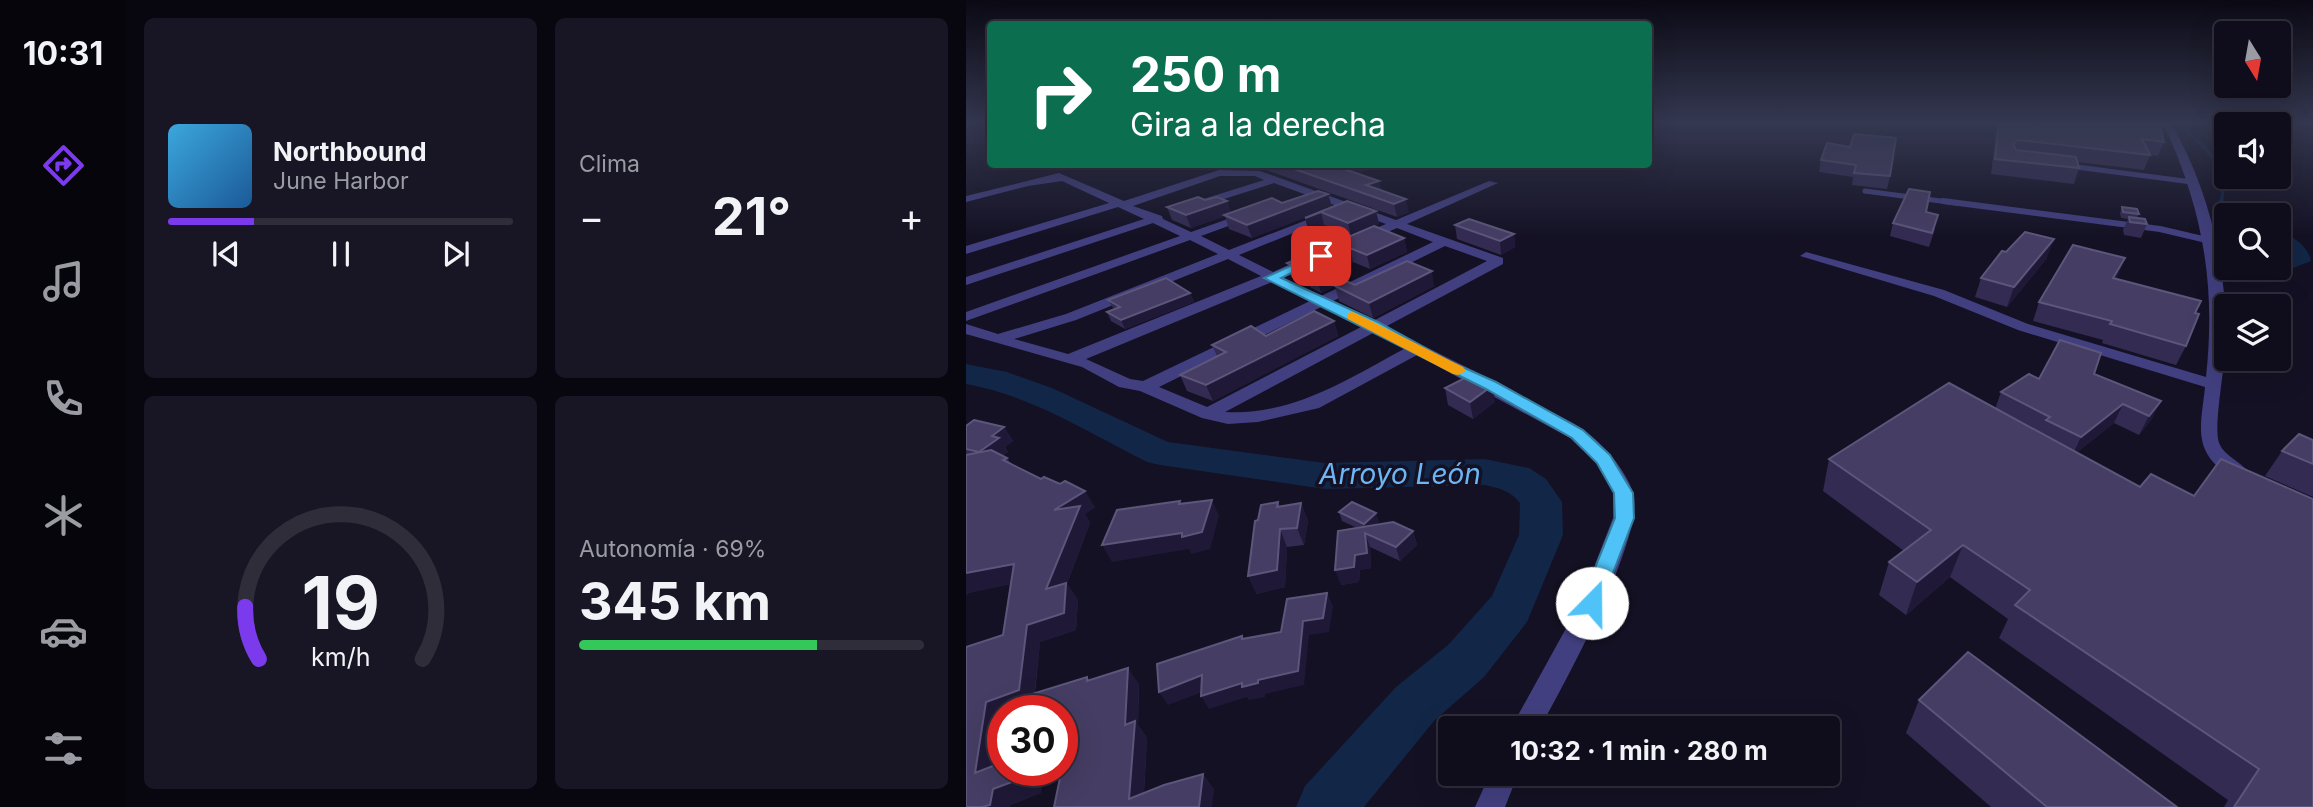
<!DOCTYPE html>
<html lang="es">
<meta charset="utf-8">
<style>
body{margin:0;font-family:Inter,sans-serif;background:#181624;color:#f1f3f6;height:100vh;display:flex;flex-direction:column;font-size:26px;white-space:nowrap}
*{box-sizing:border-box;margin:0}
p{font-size:23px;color:#9b9ca3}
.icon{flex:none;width:38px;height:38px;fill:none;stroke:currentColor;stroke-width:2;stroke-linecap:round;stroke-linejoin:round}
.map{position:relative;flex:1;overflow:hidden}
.details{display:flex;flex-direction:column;gap:18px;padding:18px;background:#08070f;width:840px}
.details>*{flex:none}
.guide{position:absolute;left:21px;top:21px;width:665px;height:147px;border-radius:7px;box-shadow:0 7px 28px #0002,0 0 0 2px #2f2d3a;background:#0b6e4f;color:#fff;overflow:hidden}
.needle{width:46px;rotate:169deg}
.controls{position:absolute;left:1248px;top:21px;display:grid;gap:14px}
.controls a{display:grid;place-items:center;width:77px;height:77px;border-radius:7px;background:#0f0d1b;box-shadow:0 7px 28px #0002,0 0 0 2px #2f2d3a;font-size:35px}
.speed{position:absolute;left:21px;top:695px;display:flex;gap:14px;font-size:35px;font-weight:700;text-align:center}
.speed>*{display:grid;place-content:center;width:91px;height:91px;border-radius:50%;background:#0f0d1b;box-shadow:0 7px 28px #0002,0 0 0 2px #2f2d3a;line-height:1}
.speed .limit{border:10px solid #d22;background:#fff;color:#111}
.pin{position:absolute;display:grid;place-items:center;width:60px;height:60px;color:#fff;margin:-30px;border-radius:14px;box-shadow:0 4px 10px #0006}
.me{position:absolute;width:77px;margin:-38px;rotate:22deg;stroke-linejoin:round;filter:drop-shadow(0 0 5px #0008)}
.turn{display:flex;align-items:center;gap:24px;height:147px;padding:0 28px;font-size:32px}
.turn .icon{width:91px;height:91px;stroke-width:2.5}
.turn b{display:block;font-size:49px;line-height:60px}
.big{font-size:52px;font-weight:700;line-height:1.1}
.details .tile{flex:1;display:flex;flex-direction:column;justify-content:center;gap:10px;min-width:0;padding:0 24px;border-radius:10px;background:#181624}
.details .dial{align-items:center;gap:0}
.dial svg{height:182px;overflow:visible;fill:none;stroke:#2f2d3a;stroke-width:7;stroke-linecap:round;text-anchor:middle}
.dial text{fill:#f1f3f6;stroke:none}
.song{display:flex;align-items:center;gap:21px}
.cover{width:84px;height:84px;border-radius:10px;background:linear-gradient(135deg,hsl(200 70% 55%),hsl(210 70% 35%))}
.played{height:7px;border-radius:4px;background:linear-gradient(90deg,#7c3aed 25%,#2f2d3a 25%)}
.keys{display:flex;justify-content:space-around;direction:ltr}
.heat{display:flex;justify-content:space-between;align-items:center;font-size:38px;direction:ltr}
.charge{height:10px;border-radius:5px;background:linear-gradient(90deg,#34c759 69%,#2f2d3a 0)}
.details .tiles{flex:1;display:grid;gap:18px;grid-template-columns:repeat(2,1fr)}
.trip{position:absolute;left:472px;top:716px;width:402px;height:70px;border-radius:7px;background:#0f0d1b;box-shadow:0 7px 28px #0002,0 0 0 2px #2f2d3a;font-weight:700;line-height:70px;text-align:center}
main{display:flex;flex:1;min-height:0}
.tabs{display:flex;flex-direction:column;width:126px;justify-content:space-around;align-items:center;background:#06050b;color:#9b9ca3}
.tabs .icon{width:49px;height:49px}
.tabs .active{color:#7c3aed}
.tabs b{font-size:32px;color:#f1f3f6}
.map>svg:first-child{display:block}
.water{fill:#122647}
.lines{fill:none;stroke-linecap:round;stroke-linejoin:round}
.stream-far1{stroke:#122647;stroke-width:3.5}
.stream{stroke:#122647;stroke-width:4.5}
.river{fill:#122647;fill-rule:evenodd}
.service-far1{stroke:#423f80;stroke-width:5}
.service{stroke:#423f80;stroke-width:6}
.minor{fill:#423f80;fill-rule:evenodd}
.wall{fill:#332b51}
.shaded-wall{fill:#1f1937}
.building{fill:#453d63;stroke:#5c567b;stroke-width:2}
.route{fill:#4fc3f7;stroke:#337fa1;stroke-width:2}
.slow{fill:#f59e0b}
.labels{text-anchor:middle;stroke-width:7;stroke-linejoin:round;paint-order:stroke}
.near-water-label{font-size:28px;font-style:italic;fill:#6db6f4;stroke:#141124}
</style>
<main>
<nav class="tabs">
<b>10:31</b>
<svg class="icon active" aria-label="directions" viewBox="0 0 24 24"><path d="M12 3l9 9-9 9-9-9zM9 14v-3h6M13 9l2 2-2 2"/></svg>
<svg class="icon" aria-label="music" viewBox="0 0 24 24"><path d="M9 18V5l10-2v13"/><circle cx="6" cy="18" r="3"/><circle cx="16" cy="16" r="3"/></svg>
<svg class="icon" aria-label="phone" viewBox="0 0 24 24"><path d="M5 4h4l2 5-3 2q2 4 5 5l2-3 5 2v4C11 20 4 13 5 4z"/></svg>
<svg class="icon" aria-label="climate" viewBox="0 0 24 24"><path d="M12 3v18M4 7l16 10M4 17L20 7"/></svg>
<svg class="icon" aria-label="car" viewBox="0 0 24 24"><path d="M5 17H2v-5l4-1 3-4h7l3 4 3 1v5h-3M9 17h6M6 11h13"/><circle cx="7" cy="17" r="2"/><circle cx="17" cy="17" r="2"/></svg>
<svg class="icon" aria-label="filters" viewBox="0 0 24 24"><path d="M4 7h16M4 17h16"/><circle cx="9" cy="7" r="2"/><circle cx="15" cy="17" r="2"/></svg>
</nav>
<section class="details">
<div class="tiles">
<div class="tile">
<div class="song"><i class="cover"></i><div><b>Northbound</b><p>June Harbor</p></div></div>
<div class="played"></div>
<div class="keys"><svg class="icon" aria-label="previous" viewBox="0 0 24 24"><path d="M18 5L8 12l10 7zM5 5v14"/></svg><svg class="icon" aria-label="pause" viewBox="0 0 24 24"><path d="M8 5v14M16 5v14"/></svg><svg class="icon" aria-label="next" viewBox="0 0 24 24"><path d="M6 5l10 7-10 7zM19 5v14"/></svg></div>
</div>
<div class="tile"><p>Clima</p>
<div class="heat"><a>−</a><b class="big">21°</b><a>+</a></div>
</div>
<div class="tile dial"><svg viewBox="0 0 100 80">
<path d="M14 69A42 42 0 1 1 86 69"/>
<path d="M14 69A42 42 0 0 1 8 46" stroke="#7c3aed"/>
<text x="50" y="56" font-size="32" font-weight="700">19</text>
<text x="50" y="72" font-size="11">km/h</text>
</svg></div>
<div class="tile"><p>Autonomía · 69%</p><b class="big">345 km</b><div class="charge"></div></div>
</div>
</section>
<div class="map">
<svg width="1347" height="807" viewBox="0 0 1347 807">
<rect width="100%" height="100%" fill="#141124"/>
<path class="water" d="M1313,230C1326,237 1342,245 1345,261L1322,270L1298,268H1312Z"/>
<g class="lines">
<path class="stream-far1" d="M1213,123C1238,148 1264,163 1255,203"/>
<polyline class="stream" points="1255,201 1271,215"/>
<path class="river" d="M0,364L41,372L86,388L202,442L359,463L519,459L563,468L580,479L596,502L597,535L561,622L518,677L468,721L398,807H330L339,786L430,687L482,645L526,596L553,535L554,503C545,491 533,488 519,485L359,489L194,465L181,462C123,433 64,395 0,384Z"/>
<g class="service-far1">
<polyline points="1103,166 1226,182"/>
<polyline points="899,191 990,203"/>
</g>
<polyline class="service" points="977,201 1194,229 1245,241"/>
<g class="minor">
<path d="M1177,123H1205C1244,191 1263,271 1259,349C1258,373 1249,418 1252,439C1255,456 1276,461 1284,474L1281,479C1270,482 1264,477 1256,470C1226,447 1236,420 1239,387L1052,330L968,296L834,256L840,252L978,290L1062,324L1240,377C1250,285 1237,211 1199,127Z"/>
<path d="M253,170L294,171L430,220L523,181L532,183L441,224L537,258V264L419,327C468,351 518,375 566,402C583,411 602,419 618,430C638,445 659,469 667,492C681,534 597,686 574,728H545L614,603L647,518V493L630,463L604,438L451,355L353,408L292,422L262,424L236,418L174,391L153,387L116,367L0,334V324L32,334L100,314L252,254L224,240L0,321V312L214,236L187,223L0,285V277L178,219L152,207L0,254V246L143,203L96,181L62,186L0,202V196L93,173L158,201ZM254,176H289L298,180L228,202V206H236L308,183L420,224L391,236V242H399L431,228L467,242L355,296L317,277L348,264V258H338L307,272L273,255L364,218V214H356L263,250L235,236L287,217V213H279L225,232L197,219L196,216L167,206ZM479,246L521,261L407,321L367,301ZM262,259L295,276L102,354L48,339L110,320ZM306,282L344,301L177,381L164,379L120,359ZM355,307L395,327L241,407L193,387ZM407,333L438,349C382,379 326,416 259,412Z"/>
<polygon points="524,774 552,774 539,807 509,807"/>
</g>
</g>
<g class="wall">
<polygon points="967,123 1004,123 1003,126"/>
<polygon points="1031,123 1193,123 1198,142 1192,156 1184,155 1178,170 1112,162 1113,168 1108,184 1025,174"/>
<polygon points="884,147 924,176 921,189 886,185 887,177 853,172 855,160"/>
<polygon points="294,164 400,164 401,170 392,173 413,181 415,191 443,212 431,217 295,168"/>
<polygon points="362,194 366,207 286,238 263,229 259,216 225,228 206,220 201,207 239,200 261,201 265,213"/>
<polygon points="381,201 410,211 413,224 408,226 438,238 441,252 404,269 387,262 363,273 367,287 355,293 344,287 343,282 338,284 325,277 321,263 385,236 358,225 343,232 339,218"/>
<polygon points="1156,207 1173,214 1171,218 1181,224 1175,238 1158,235 1157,230 1162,219 1155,218 1154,213"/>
<polygon points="960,212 969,229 963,247 924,236 927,223"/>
<polygon points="489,225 548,234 549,247 535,255 491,239"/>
<polygon points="1081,258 1041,307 1009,297 1015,278"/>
<polygon points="1152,276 1150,279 1229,313 1220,346 1210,365 1136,343 1137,340 1067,321 1073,302"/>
<polygon points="389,285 468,286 407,318 373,301 369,286"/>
<polygon points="224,293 228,302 159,329 145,321 141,312 148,309 142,300"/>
<polygon points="368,321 372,336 247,401 221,391 214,375 251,356 246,345 300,336"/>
<polygon points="1128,374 1195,401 1185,420 1173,435 1148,423 1110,453 1347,807 1258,807 1262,800 1033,638 1042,619 984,577 940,615 913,595 923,562 938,551 857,491 863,459 1029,409 1035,392 1073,379"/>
<polygon points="479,388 529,402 507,419 482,405"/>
<polygon points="0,426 38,427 47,441 39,447 42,452 36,456 41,458 46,465 129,507 119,514 124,523 101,584 112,600 110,630 74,642 69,693 121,677 124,680 173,684 172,725 181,738 178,793 237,774 248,790 88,807 99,752 96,753 96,710 37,710 37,718 29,765 75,793 44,805 0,807 37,635 44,584 2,593 0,596"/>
<polygon points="1347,440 1347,497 1299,476 1316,451"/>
<polygon points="312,502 314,506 335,503 342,521 338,545 321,547 319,587 290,594 292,520"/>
<polygon points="373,512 413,521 409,525 447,531 451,545 434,561 404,547 405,568 394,570 393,582 375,585 391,528 376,521"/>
<polygon points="953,700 1211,807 1025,807 940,733"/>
</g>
<g class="shaded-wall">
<polygon points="380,164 400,164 401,170 375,179 372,167"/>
<polygon points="413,181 416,193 400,185"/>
<polygon points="362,194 366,207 286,238 281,225"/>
<polygon points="440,199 443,212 431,217 428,204"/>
<polygon points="261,201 266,214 225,228 220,215"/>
<polygon points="410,211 413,224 385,236 382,223"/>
<polygon points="355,212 358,225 343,232 339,218"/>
<polygon points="548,234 549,247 535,255 534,241"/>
<polygon points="438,238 441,252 404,269 401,255"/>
<polygon points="1088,239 1081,258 1041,307 1048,287"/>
<polygon points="384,248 387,262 363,273 367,287 355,293 351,278 340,273 343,282 338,284 334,270"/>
<polygon points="1159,258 1152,276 1139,296 1147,278"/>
<polygon points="466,271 468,286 407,318 403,303"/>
<polygon points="224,293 228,302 159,329 155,320"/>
<polygon points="368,321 372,336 247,401 240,385"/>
<polygon points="527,385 529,402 507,419 504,402"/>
<polygon points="1195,401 1185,420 1173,435 1183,416"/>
<polygon points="1157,404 1148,423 1106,456 1115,437"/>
<polygon points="38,427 47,441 39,447 42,452 22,465 13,452 26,436"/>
<polygon points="119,491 129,507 119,514 124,523 101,584 112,600 110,630 74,642 67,707 57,710 37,710 37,718 26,789 9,773 20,702 80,589 88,510"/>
<polygon points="246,500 253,516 244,549 225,554 223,549 146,562 136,545"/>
<polygon points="335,503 342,521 338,545 331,528"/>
<polygon points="410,513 413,521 400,533 398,524"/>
<polygon points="314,529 321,547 319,587 290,594 282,576"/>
<polygon points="447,531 451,545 434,561 430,547"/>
<polygon points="399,533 404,547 405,568 394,570 393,582 375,585 369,570 389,555"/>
<polygon points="997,545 984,577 940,615 951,582"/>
<polygon points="48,564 60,581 2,593 0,596 0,573"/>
<polygon points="361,593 367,606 363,632 343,635 338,685 299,694 299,697 283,700 281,697 243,709 235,696 276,683 292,680 337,621"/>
<polygon points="162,668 173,684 172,725 181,738 177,807 163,799 159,725"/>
<polygon points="236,675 244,689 202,705 193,692"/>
<polygon points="104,729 118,746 96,753 96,732"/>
<polygon points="61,770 80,770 75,793 44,805 44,807 16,807 27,789"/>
<polygon points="237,774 248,790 246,807 233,807"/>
</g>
<g class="building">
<polygon points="1033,123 1193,123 1198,142 1176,139 1184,155 1052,140 1047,144 1050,150 1110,157 1113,168 1029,159"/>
<polygon points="888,134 930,138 924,176 888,173 890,165 855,160 861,143 884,147"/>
<polygon points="314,164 380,164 372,167 413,181 400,185 440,199 428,204"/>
<polygon points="943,189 964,192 960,212 972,215 966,233 927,223"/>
<polygon points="352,191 362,194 281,225 258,215 306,198 316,203"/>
<polygon points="232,197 239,200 251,197 261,201 220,215 201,207"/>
<polygon points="381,201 410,211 382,223 355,212 339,218"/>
<polygon points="1156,207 1171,209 1173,214 1157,212"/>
<polygon points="1163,217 1179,219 1181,224 1164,222"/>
<polygon points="503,219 548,234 534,241 489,225"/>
<polygon points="408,226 438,238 401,255 384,248 334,270 321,263"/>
<polygon points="1059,232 1088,239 1048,287 1015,278 1036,251 1040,252"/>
<polygon points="1107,245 1159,258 1147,278 1235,301 1229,313 1233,314 1220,346 1144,324 1146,321 1073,302"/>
<polygon points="441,261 466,271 403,303 369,286 380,281 389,285"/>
<polygon points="353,268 363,273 351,278 340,273"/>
<polygon points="200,278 224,293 155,320 141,312 154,307 142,300"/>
<polygon points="348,311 368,321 240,385 214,375 260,352 246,345 285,326 300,336"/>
<polygon points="1094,340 1135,353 1128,374 1195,401 1183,416 1157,404 1115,437 1080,420 1084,417 1035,392 1063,374 1073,379"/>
<polygon points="507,374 527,385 504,402 479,388"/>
<polygon points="983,383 1174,487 1185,474 1228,496 1255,459 1347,499 1347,807 1268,807 1293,769 1049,605 1064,590 997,545 951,582 923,562 965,530 863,459"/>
<polygon points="8,420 38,427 26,436 33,438 13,452 0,449 0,426"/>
<polygon points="1333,434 1347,440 1347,464 1316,451"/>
<polygon points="25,450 41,458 37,460 75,479 78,477 94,484 99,481 119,491 88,510 114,506 80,589 100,583 98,613 61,625 53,690 20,702 9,773 37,762 37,770 61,770 59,777 27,789 24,805 16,807 0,807 0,647 37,635 48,564 0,573 0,455"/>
<polygon points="246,500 236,532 216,537 216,533 136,545 151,510 214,501 213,504"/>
<polygon points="312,502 311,507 335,503 331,528 314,529 311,570 282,576 289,521 292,520 295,505"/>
<polygon points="386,502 410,513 398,524 373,512"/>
<polygon points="427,522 447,531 430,547 399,533 401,553 389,555 388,567 369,570 372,531"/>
<polygon points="361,593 357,618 337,621 332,671 292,680 292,683 276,687 276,683 235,696 236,675 193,692 191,664 276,636 276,639 315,632 321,599"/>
<polygon points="1002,652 1211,807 1081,807 953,700"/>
<polygon points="162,668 159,725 169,721 163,799 198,785 237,774 233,807 88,807 104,729 96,732 96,710 51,710 53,698 121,677 121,681"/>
</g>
<linearGradient id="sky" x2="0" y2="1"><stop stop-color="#0b0914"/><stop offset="0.52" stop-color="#343850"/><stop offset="1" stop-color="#343850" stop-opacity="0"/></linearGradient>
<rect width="1347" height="236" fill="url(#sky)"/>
<polygon class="route" points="351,254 361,256 315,278 412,322 483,361 530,382 617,430 644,455 667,493 668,518 633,609 626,612 618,609 615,603 649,518 648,493 631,463 606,438 520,389 298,278"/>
<polygon class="slow" points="387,312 497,367 500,371 492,375 487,374 382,319 382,313"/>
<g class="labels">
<g class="near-water-label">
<text x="434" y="484">Arroyo León</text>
</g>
</g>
</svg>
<div class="controls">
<a><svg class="needle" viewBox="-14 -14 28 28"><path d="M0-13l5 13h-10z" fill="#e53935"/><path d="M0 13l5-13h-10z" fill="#9b9ca3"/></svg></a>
<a><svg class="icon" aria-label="sound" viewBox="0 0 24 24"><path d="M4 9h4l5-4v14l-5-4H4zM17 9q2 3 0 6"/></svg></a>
<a><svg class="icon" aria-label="search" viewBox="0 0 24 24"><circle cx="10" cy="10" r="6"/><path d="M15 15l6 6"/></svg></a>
<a><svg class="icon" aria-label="layers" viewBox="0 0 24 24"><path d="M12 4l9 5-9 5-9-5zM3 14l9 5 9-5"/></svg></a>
</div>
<div class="speed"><div class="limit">30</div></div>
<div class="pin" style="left:355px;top:256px;background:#d93025"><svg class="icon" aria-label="arrive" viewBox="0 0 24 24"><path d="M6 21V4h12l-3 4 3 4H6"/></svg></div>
<svg class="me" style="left:626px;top:603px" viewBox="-20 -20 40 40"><circle r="19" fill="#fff"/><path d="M0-13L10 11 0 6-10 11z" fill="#4fc3f7"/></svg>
<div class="trip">10:32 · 1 min · 280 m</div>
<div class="guide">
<div class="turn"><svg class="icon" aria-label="right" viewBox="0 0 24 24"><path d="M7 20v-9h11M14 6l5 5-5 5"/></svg><div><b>250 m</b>Gira a la derecha</div></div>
</div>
</div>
</main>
